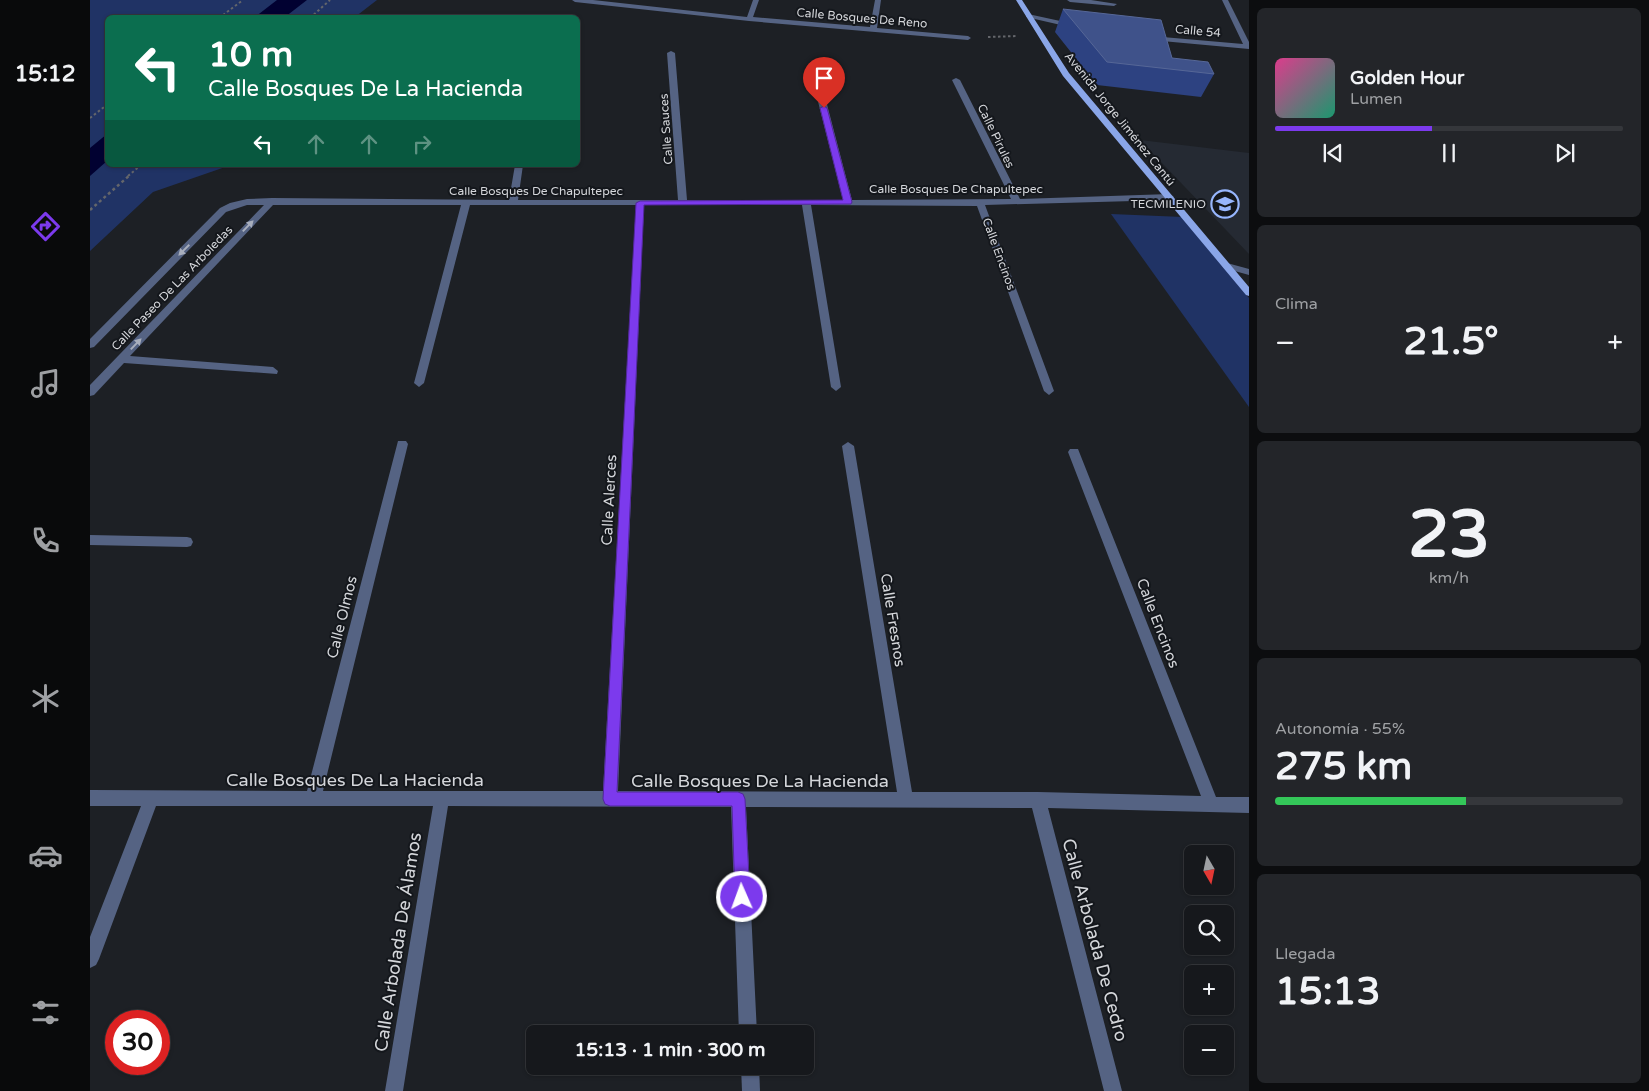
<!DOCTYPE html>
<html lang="es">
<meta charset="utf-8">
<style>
body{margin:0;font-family:"Varela Round",sans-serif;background:#232529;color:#f1f3f6;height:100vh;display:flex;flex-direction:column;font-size:19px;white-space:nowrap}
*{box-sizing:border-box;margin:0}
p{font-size:16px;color:#9ea0a3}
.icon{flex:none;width:28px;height:28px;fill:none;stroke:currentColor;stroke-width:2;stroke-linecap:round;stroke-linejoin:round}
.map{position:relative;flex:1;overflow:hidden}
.side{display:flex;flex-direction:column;gap:8px;padding:8px;background:#0c0d0f;width:400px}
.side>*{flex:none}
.guide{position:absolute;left:15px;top:15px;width:475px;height:152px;border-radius:8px;box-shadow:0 1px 4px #0004,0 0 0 1px #35373b;background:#0b6e4f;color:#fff;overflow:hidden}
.needle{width:32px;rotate:171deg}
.fabs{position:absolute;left:1094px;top:845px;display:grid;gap:10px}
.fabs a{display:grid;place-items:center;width:50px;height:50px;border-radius:8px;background:#16181c;box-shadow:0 1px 4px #0004,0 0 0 1px #35373b;font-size:25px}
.speed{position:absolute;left:15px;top:1010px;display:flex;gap:10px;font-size:25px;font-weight:700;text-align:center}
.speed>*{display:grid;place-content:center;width:65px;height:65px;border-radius:50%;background:#16181c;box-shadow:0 1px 4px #0004,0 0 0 1px #35373b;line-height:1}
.speed .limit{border:8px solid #d22;background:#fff;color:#111}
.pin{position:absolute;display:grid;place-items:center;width:42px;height:42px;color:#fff;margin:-51px -21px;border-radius:50% 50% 50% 0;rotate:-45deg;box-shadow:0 0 5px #0007}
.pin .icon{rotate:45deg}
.me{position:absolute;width:55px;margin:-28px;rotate:358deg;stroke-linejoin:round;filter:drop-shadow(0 0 4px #0008)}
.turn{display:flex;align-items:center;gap:18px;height:105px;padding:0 20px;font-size:22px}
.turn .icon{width:65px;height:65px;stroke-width:2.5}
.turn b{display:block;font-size:35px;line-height:42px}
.lanes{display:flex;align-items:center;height:48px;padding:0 20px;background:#0003;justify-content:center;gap:25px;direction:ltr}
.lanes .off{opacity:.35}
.big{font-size:38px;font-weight:700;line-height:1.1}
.side .tile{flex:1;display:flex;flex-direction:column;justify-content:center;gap:8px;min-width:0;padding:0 18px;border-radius:8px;background:#232529}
.side .dial{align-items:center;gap:0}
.dial b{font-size:65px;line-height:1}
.song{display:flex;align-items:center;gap:15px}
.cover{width:60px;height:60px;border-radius:8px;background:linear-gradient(135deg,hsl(330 70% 55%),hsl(160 70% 35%))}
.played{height:5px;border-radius:2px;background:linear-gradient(90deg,#7c3aed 45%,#35373b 45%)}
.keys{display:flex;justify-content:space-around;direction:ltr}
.heat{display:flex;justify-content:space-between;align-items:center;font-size:28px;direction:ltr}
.charge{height:8px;border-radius:4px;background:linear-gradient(90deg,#34c759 55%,#35373b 0)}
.trip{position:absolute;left:436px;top:1025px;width:288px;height:50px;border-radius:8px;background:#16181c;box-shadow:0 1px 4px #0004,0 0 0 1px #35373b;font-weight:700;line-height:50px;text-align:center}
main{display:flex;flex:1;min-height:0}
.tab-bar{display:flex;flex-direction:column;width:90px;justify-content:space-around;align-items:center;background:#090a0b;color:#9ea0a3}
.tab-bar .icon{width:35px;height:35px}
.tab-bar .on{color:#7c3aed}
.tab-bar b{font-size:22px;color:#f1f3f6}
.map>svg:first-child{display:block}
.built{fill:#252a33}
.green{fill:#203365}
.water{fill:#010131}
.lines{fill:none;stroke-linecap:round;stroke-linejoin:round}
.path-far1{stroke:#64666b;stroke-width:2;stroke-dasharray:2.5 2.5;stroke-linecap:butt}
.path{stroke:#64666b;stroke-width:2.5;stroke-dasharray:3 3;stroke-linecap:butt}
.minor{fill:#556383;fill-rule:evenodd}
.major{fill:#8aa6e8;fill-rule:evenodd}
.wall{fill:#2d4281}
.building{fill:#3f528a;stroke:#566797}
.oneway{fill:#a8aebc}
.route{fill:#7c3aed;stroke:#51269a}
.labels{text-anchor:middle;stroke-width:4;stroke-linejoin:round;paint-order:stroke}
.far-street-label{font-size:12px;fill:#d4d6da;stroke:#14171c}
.far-poi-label{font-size:12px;fill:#d4d6da;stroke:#14171c;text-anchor:end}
.street-label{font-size:15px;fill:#d4d6da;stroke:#14171c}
.near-street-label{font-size:18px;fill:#d4d6da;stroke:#14171c}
</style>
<main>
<nav class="tab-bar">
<b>15:12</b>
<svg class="icon on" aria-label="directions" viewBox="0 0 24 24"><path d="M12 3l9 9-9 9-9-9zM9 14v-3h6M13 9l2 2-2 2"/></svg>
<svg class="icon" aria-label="music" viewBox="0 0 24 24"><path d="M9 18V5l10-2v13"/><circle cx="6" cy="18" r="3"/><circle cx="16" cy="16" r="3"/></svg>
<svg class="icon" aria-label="phone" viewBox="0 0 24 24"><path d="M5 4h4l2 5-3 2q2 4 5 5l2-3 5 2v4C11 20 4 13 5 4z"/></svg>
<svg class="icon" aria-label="climate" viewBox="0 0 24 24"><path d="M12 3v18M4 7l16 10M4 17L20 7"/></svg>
<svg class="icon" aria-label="car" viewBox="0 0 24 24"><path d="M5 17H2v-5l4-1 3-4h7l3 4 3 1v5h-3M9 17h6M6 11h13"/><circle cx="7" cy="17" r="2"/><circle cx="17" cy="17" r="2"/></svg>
<svg class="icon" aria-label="filters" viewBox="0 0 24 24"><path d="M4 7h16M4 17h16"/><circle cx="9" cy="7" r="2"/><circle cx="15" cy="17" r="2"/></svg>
</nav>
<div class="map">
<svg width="1159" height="1091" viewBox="0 0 1159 1091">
<rect width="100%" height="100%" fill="#1d2025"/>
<polygon class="built" points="1050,140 1159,153 1159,254"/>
<g class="green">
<polygon points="0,0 287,0 265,17 18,18 18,165 141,165 63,192 0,251"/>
<polygon points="1021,214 1093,217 1159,298 1159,407"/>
</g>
<g class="water">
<polygon points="187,0 217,0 195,17 165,17"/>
<polygon points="17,134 17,161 0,176 0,148"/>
</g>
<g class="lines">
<g class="path-far1">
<polyline points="129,18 153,0"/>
<polyline points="220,18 240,0"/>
<polyline points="898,37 927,36"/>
<polyline points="0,118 18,104"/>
<polyline points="38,176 51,165"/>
</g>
<polyline class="path" points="0,210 40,175"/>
<g class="minor">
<polygon points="482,0 503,0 657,17 663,0 669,0 663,17 780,27 785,0 791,0 787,28 878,36 881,38 878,40 659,21 485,2"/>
<polygon points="977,0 1001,0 1027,4 1024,6 980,2"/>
<polygon points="1132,0 1138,0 1159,42 1159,49 1061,40 1058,38 1061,36 1153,44"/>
<polygon points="938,14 984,24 987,26 984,28 936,17 936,15"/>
<polygon points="581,51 585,53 597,200 753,200 720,70 724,68 728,70 762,200 921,199 862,80 866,78 870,80 930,199 1080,194 1084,197 1080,200 895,205 964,391 959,395 954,391 887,206 721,205 751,387 746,391 741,387 712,205 554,205 528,791 807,792 752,446 758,442 764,446 822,792 948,792 1111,796 978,452 980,449 988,449 1126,797 1159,797 1159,813 958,808 1032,1091 1014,1091 942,808 656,807 667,1034 649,1034 641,807 358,806 313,1091 295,1091 343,806 66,806 9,959 6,965 0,968 0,937 51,806 0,806 0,790 217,791 308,441 316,441 318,444 233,791 513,791 546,205 380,205 334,383 329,387 324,383 371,205 183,205 40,356 183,367 188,371 187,374 34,363 4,395 0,396 0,385 174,205 157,205 136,212 4,347 0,348 0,339 130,208 140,203 157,199 182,198 419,200 425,165 433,165 428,200 588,200 577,53"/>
<polygon points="1137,263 1159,269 1159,275 1134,268 1132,266"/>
<polygon points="0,535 97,537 101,538 103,542 101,546 97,547 0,545"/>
<polygon points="651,1066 669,1066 670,1091 652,1091"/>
</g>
<polygon class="major" points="926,0 932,0 979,73 1159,287 1159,296 1156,295 973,76"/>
</g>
<g class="wall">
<polygon points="973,9 1082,58 1124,74 1111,97 1007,85 965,32"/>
<polygon points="169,165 275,165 274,167 170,166"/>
</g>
<polygon class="building" points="973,9 1071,20 1082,58 1118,62 1124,74 1017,62"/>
<defs><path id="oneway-solid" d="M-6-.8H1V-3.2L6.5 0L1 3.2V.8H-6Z" transform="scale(1.25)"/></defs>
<g class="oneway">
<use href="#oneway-solid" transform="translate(158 226) rotate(-46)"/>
<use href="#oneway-solid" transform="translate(94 250) rotate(135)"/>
<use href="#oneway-solid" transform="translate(46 344) rotate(-46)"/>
</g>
<polygon class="route" points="734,106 737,108 762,202 761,204 554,205 527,792 648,792 653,794 655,799 660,897 658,902 652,905 647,902 645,897 642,806 520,806 515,804 513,799 546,203 550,201 753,200 730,108"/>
<defs>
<g id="university-ring" transform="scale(1.4375)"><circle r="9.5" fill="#14171c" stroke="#97b6fd" stroke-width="1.5"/><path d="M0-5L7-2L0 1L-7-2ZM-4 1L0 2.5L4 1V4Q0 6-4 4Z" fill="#97b6fd"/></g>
</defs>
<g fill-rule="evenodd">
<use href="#university-ring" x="1135" y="204"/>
</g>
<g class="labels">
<g class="far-street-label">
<text transform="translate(772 18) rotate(5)" y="4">Calle Bosques De Reno</text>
<text transform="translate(1108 31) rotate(5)" y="4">Calle 54</text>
<text transform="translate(1030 119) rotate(51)" y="4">Avenida Jorge Jiménez Cantú</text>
<text transform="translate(576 129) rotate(-94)" y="4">Calle Sauces</text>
<text transform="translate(906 136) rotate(64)" y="4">Calle Pirules</text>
<text x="866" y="193">Calle Bosques De Chapultepec</text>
<text x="446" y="195">Calle Bosques De Chapultepec</text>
<text transform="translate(909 254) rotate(70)" y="4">Calle Encinos</text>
<text transform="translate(82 288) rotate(-46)" y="4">Calle Paseo De Las Arboledas</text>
</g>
<g class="far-poi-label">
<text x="1116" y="208">TECMILENIO</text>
</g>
<g class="street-label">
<text transform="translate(519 500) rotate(-87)" y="5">Calle Alerces</text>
<text transform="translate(252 617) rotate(-76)" y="5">Calle Olmos</text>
<text transform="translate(803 620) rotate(81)" y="5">Calle Fresnos</text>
<text transform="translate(1068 623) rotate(69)" y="5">Calle Encinos</text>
</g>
<g class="near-street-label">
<text x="265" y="786">Calle Bosques De La Hacienda</text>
<text x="670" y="787">Calle Bosques De La Hacienda</text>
<text transform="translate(1005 940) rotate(75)" y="6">Calle Arbolada De Cedro</text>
<text transform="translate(308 942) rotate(-81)" y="6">Calle Arbolada De Álamos</text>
</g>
</g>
</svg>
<div class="fabs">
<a><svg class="needle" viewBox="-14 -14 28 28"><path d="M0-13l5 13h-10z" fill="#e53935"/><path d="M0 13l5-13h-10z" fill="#9ea0a3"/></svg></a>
<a><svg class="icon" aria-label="search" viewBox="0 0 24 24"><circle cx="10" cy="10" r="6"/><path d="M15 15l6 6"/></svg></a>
<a>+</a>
<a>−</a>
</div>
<div class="speed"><div class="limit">30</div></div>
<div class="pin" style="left:734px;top:108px;background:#d93025"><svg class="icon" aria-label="arrive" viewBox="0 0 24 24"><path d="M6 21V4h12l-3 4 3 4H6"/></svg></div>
<svg class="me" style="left:652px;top:897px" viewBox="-20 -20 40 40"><circle r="17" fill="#7c3aed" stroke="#fff" stroke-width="3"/><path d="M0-11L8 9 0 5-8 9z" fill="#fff"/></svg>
<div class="trip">15:13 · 1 min · 300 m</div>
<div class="guide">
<div class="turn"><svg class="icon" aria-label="left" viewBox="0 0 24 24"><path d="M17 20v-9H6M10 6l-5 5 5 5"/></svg><div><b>10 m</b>Calle Bosques De La Hacienda</div></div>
<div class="lanes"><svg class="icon" aria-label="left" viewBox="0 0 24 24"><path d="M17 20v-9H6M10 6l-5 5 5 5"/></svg><svg class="icon off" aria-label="ahead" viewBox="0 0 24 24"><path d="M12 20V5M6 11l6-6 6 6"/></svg><svg class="icon off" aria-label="ahead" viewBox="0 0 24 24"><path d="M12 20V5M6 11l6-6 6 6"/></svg><svg class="icon off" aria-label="right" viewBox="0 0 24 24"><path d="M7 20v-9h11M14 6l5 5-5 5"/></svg></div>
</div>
</div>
<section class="side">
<div class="tile">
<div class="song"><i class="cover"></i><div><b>Golden Hour</b><p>Lumen</p></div></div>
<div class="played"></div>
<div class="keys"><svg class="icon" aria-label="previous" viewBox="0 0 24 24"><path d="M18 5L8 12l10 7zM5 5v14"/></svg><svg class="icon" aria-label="pause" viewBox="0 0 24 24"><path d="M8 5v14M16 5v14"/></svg><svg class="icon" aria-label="next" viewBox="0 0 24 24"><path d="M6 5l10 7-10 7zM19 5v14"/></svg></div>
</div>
<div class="tile"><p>Clima</p>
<div class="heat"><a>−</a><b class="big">21.5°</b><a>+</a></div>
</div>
<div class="tile dial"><b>23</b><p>km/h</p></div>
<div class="tile"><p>Autonomía · 55%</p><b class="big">275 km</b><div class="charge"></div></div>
<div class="tile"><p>Llegada</p><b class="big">15:13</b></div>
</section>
</main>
